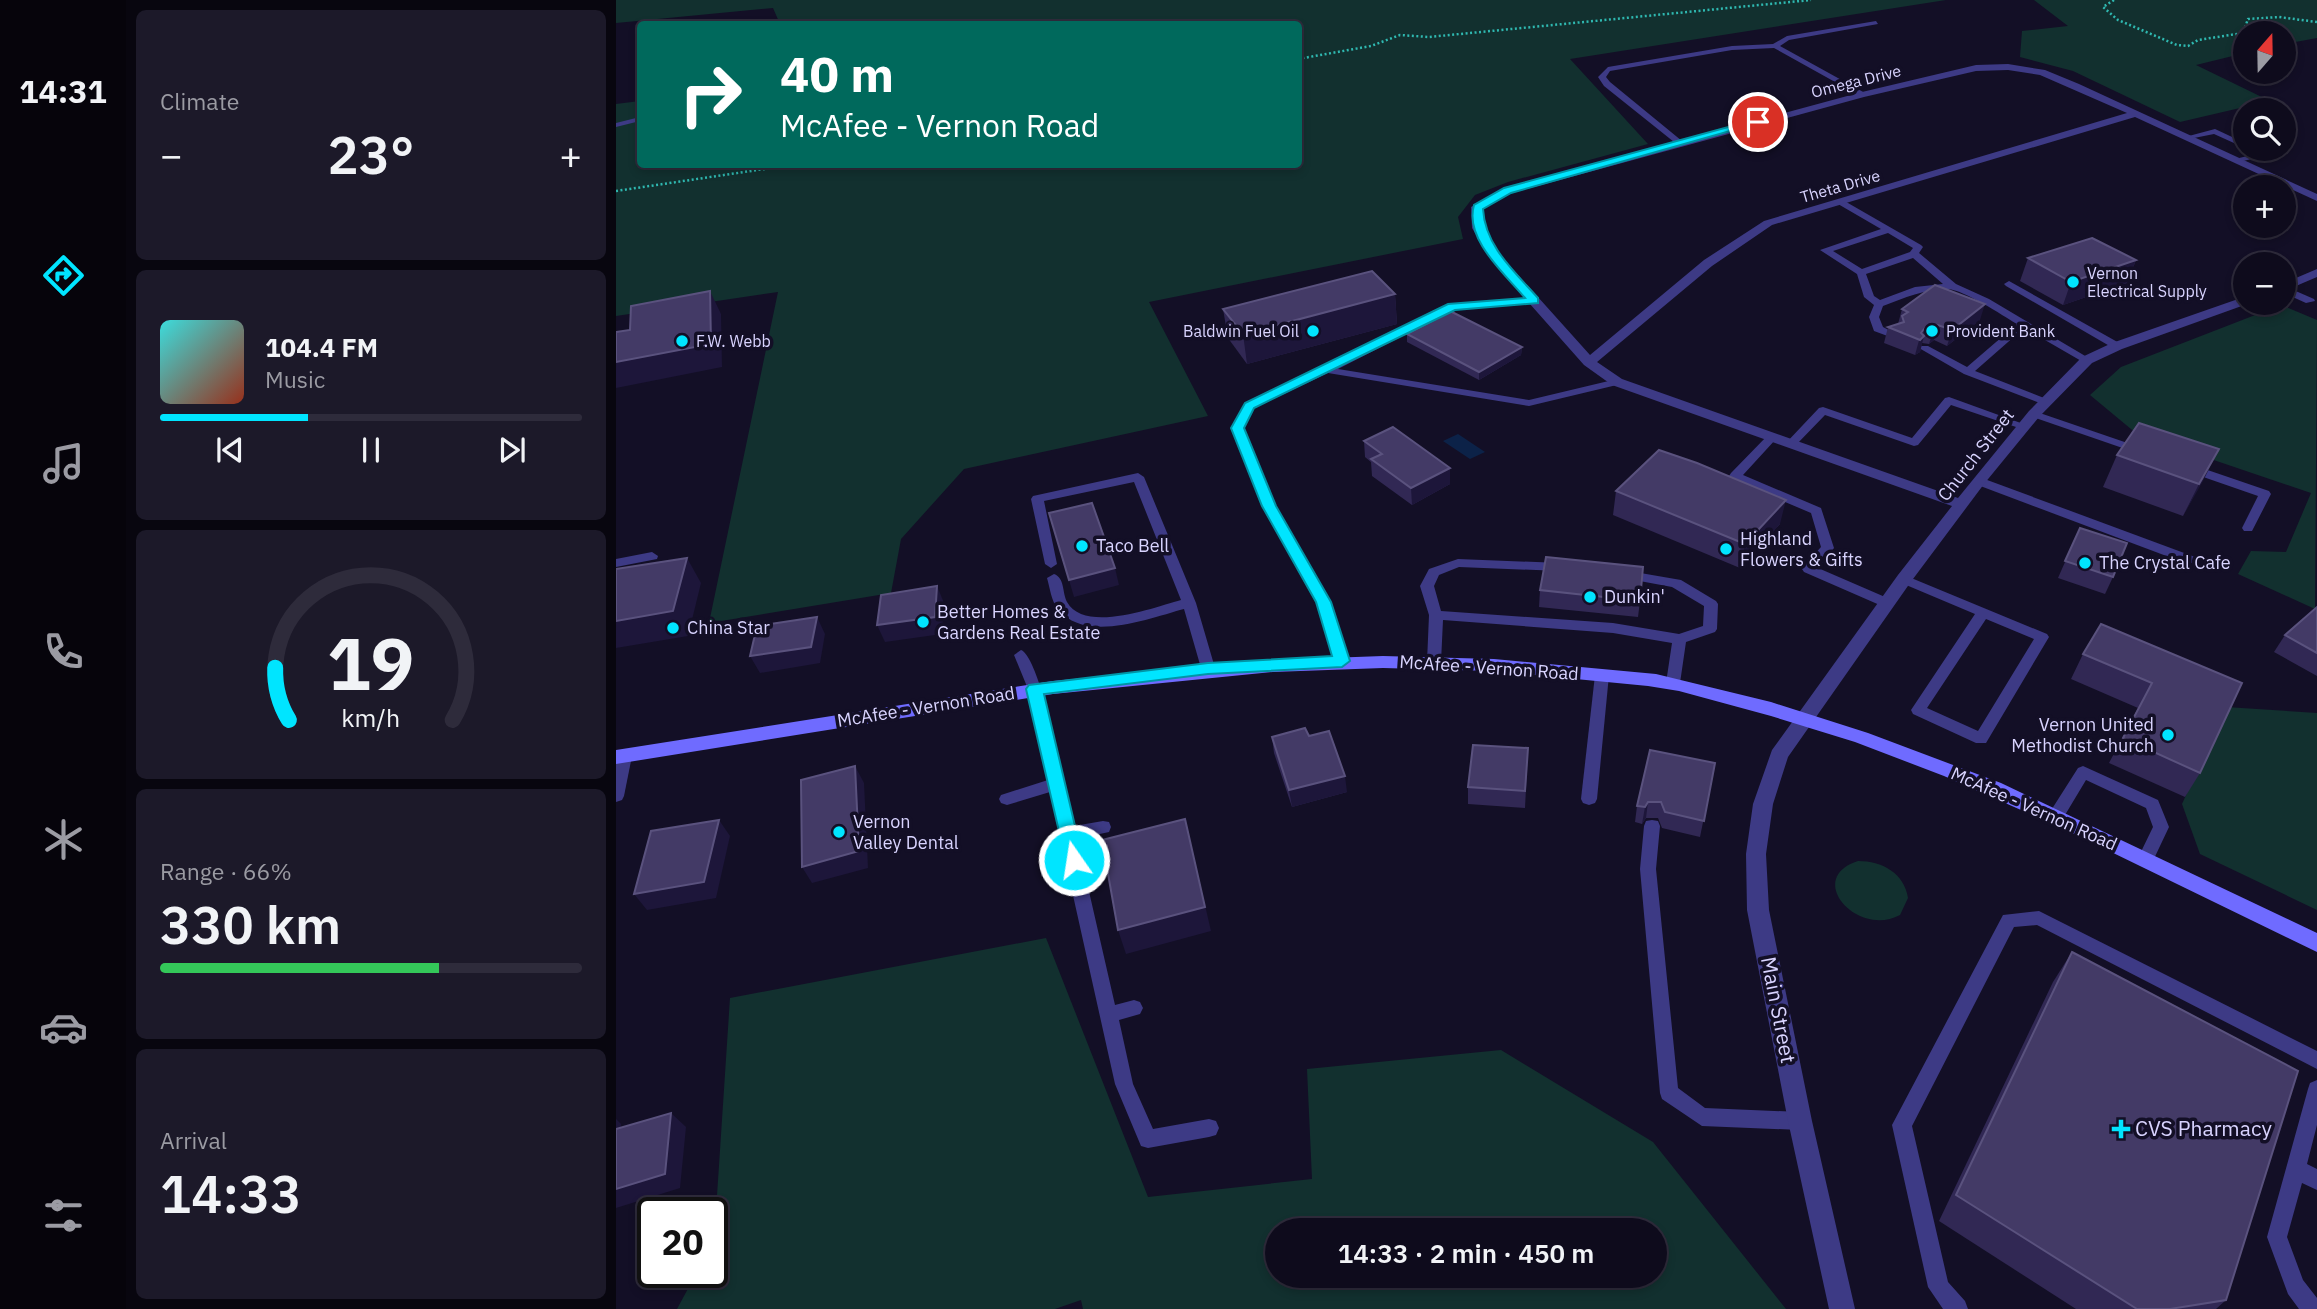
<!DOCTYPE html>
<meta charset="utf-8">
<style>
body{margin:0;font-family:"IBM Plex Sans",sans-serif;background:#1c1929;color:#f1f3f6;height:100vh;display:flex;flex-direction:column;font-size:26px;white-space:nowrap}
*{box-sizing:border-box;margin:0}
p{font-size:23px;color:#9b9ba3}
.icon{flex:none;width:38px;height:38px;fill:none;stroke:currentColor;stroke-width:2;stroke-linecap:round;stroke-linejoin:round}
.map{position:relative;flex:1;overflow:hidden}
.sheet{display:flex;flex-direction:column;gap:10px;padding:10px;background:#08060f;width:490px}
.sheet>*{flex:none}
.hud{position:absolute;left:21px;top:21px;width:665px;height:147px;border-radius:7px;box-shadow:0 4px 10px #0003,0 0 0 2px #2e2b3b;background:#00695c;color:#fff;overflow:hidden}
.needle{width:46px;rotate:20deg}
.fabs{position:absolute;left:1617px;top:21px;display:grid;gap:14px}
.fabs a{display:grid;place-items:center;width:63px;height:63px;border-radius:50%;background:#0e0b1c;box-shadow:0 4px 10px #0003,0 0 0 2px #2e2b3b;font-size:35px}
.speed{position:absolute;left:21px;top:1197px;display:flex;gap:14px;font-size:35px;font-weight:700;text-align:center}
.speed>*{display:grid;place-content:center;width:91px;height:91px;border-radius:50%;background:#0e0b1c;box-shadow:0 4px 10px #0003,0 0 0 2px #2e2b3b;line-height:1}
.speed .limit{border:4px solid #111;border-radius:10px;background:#fff;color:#111}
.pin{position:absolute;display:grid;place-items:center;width:60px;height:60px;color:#fff;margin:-30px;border:4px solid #fff;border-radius:50%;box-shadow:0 2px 7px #0007}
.me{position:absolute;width:77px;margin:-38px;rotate:347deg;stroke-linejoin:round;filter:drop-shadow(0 0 5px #0008)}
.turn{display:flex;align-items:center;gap:24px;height:147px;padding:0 28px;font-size:32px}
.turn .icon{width:91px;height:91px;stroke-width:2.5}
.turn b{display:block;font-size:49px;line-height:60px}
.big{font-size:52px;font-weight:600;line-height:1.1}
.sheet .card{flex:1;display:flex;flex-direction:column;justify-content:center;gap:10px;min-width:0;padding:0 24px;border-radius:10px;background:#1c1929}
.sheet .dial{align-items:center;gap:0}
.dial svg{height:182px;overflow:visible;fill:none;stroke:#2e2b3b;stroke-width:7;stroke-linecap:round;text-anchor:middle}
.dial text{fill:#f1f3f6;stroke:none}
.song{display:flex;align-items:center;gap:21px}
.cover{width:84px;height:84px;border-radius:10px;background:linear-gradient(135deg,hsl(180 70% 55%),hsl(10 70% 35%))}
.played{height:7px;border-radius:4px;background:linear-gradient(90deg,#00e5ff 35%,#2e2b3b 35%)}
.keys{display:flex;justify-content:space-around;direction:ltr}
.heat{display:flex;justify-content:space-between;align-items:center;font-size:38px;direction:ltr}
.charge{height:10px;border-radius:5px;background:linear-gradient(90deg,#34c759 66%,#2e2b3b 0)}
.trip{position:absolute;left:649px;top:1218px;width:402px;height:70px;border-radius:35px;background:#0e0b1c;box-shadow:0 4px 10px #0003,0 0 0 2px #2e2b3b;font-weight:600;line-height:70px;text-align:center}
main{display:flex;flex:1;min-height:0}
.dock{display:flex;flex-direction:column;width:126px;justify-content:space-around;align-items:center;background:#06040b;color:#9b9ba3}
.dock .icon{width:49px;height:49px}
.dock .current{color:#00e5ff}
.dock b{font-size:32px;color:#f1f3f6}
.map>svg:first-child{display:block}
.green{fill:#12302f;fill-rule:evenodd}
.water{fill:#0c2248}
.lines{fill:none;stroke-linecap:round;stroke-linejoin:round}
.path{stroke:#2fb8b0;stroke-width:2.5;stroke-dasharray:2 2.5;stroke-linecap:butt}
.service{fill:#3d3a85;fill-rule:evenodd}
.minor{fill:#3d3a85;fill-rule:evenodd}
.secondary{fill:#6f6bff;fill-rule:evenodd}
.wall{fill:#312854}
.shaded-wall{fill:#1d163a}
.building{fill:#433a66;stroke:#5a527e;stroke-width:2}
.route{fill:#00e5ff;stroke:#0095a6;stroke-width:2}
.poi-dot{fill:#00e5ff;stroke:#130f26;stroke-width:2.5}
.labels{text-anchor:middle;stroke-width:7;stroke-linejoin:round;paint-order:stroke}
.far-street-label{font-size:16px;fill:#d9d4ff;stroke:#130f26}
.far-poi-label{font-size:16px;fill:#d9d4ff;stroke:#130f26;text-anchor:start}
.street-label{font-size:18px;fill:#d9d4ff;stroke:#130f26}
.poi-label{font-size:18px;fill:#d9d4ff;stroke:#130f26;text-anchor:start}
.near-street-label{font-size:21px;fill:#d9d4ff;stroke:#130f26}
.near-poi-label{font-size:21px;fill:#d9d4ff;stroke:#130f26;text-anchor:start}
</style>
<main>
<nav class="dock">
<b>14:31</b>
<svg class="icon current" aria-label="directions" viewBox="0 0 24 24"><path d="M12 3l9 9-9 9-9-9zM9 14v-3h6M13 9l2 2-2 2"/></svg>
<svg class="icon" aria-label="music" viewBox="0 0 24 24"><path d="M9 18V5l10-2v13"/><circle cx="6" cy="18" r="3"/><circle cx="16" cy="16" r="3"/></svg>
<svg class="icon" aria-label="phone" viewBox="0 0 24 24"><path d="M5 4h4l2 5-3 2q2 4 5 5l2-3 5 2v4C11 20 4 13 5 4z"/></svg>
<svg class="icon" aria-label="climate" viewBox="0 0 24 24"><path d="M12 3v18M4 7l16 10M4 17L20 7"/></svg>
<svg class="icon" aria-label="car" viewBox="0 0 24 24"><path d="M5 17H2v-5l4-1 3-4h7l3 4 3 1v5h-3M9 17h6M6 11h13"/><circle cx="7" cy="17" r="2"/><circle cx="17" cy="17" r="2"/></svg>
<svg class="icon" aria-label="filters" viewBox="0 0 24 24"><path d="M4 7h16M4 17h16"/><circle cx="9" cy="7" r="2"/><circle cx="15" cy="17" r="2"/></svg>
</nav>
<section class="sheet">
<div class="card"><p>Climate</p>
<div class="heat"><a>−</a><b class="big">23°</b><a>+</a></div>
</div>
<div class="card">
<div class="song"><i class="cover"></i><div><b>104.4 FM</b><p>Music</p></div></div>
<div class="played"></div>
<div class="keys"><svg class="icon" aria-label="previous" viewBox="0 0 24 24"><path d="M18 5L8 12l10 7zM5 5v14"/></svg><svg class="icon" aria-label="pause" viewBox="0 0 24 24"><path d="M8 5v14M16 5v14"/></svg><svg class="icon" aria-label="next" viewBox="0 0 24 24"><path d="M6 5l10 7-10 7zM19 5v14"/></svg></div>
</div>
<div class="card dial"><svg viewBox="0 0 100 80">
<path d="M14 69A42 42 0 1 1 86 69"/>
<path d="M14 69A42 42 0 0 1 8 46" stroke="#00e5ff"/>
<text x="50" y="56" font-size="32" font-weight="700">19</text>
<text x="50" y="72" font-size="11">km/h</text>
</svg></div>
<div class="card"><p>Range · 66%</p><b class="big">330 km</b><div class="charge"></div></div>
<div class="card"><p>Arrival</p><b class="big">14:33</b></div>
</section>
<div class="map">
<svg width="1701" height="1309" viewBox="0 0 1701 1309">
<rect width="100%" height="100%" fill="#130f26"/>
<g class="green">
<polygon points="0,0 1330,0 954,59 1032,144 892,182 859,195 842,217 847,239 533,302 592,416 348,469 285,539 275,593 93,623 162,292 0,316 0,104 24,101 24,164 682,164 682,24 164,24 157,8 0,23"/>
<polygon points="1418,0 1701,0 1701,38 1668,44 1668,33 1629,33 1629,53 1580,65 1654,101 1564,122 1457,71 1404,57 1406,31 1452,26"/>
<polygon points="1665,305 1701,320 1699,609 1622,574 1635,551 1670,552 1695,493 1521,434 1474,395 1505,367"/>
<polygon points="1610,707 1701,713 1701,910 1584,854 1566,804"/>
<path d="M1242,861C1266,861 1288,873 1292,898L1284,915C1241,938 1188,878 1242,861Z"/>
<path d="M430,938L532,1197L696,1179L691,1069L885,1050L1037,1142L1170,1309H467L465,1300L439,1309H61L81,1272H96L114,998ZM662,1230H1040V1276H662Z"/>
</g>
<polygon class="water" points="842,434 869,452 854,459 827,441"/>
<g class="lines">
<g class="path">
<polyline points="1498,0 1487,7 1502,20 1561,45 1572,46 1582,40 1627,33 1632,19 1663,17 1701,22"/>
<polyline points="682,59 755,46 784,35 813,37 1195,0"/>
<polyline points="0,191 182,164"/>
</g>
<g class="service">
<polygon points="1260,21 1262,24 1173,40 1164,46 1249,93 1250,95 1246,97 1158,48 1116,50 994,71 990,77 994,82 1066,141 1066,145 1063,146 988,86 982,77 992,67 1116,46 1157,44 1171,36"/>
<polygon points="24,117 24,121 0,127 0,123"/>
<polygon points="1599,129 1629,143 1629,148 1598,134 1573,139 1569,137"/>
<polygon points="1631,149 1641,149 1652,155 1619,163 1619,159 1640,154"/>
<path d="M1225,199L1305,245L1307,247L1303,253L1340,284L1373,299L1476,360L1471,363L1467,362L1408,328L1359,371L1433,400V404L1429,405L1348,374L1303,348L1304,346H1312L1351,367L1401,324C1386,315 1348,290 1332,289C1309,289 1288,298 1267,306L1263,317L1267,327L1282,335L1277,338L1258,331L1253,317L1258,305L1248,297L1241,274L1204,250L1265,229L1222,204L1221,202ZM1272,233L1297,248L1294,252L1246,269L1217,251ZM1297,258L1327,284L1299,287L1264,300L1258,296L1250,274Z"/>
<polygon points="1393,281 1505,344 1506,346 1501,349 1497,348 1390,286 1388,284"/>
<polygon points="1668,286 1698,299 1699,301 1690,303 1668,293"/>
<polygon points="918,297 922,298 922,302 839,309 722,369 913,400 1001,379 1005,380 1005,384 913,406 712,373 638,408 628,428 659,506 715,602 733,661 726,666 721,665 701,602 647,506 616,428 627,406 833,304"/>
<polygon points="1333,397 1413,426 1407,429 1403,428 1335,405 1302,445 1298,446 1209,415 1179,446 1171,446 1169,444 1203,408 1207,407 1296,438 1329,398"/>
<polygon points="1418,411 1529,449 1531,451 1529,453 1521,453 1414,416 1412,414"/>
<polygon points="1156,434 1162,437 1160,439 1127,475 1205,508 1218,548 1202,568 1276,600 1278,603 1276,606 1266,606 1188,572 1186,569 1188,566 1205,547 1195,513 1115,479 1113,476 1115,473 1152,435"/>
<polygon points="1574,464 1653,491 1655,494 1636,531 1628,531 1626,528 1642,496 1570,471 1570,465"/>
<path d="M522,473L528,477L580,603L599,668L597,672H587L585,668L568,609C534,618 469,644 442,609C435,601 434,588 431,578L438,574C449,578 446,592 451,602C469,634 539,607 565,600L518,482L428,501L441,564L435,568L429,564L415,499L417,496Z"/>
<polygon points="1363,477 1579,557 1580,560 1579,563 1569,563 1359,484 1357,481"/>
<polygon points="36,552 42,556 41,559 0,567 0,559"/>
<polygon points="842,559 945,563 952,567 945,571 843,567 823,575 818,586 825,611 997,623 1063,634 1087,626 1088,606 1056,587 1002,577 1000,574 1002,571 1007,570 1065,580 1100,601 1102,604 1101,629 1099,632 1070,642 1064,683 1057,688 1050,683 1056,643 997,633 827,620 825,662 818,667 811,662 813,615 804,586 813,569"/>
<path d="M1288,575L1431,634L1433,637L1370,743H1360L1297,714L1295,710L1359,614L1283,582L1281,579L1283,576ZM1370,619L1418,639L1362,731L1311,708Z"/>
<path d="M405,650C425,657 452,800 458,826L487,821L493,822L495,827L493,832L461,839L499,1005L518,1000L524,1002L527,1008L524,1014L503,1020L517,1084L537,1129L593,1119L600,1121L603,1128L600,1135L593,1137L532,1148L525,1146L499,1084L434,792L391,805L385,803L383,799L385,795L432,780L412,689L398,655Z"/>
<polygon points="986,670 993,675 981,799 979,803 973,805 967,803 965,799 979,675"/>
<polygon points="8,750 13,752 16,756 8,796 6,800 0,802 0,758 3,752"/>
<polygon points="1467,766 1542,800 1553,827 1535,865 1529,867 1523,865 1521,860 1537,827 1530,808 1470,780 1446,820 1440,822 1434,820 1432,816 1434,812 1462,768"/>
<polygon points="1036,820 1042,821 1044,826 1040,869 1062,1088 1089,1108 1184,1112 1191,1114 1194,1121 1191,1128 1184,1130 1086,1126 1046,1099 1044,1093 1024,869 1028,826 1030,821"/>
<polygon points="1423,911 1701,1051 1701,1069 1421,925 1398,927 1296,1126 1332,1282 1349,1301 1352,1309 1327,1309 1312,1287 1276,1125 1387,915"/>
<polygon points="1701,1080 1701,1125 1691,1164 1701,1169 1701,1190 1686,1183 1671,1237 1687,1280 1701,1298 1701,1309 1683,1309 1672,1294 1651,1237 1692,1089 1694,1083"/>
</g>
<g class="minor">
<path d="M1392,64L1429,70L1463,84L1701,194V201L1519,117L1156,225L1096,266L981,362L1006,379L1342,498L1413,411L1466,357L1496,343L1625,298L1629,297V303H1634L1506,349L1476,363L1423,417L1368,484L1294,583L1172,757L1157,804L1150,854L1153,910L1196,1121L1239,1309H1213L1172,1121L1131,910L1130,854L1137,804L1156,750L1282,575L1336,506L996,385L968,365L876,261L856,228L855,207L888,189L1246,92L1360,65ZM1392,70L1424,75L1511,113L1148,221L1088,260L974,355L885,256L868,228L867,208L896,193L1248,97L1360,71Z"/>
<polygon points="1701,269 1701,277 1668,291 1668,283"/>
</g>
<polygon class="secondary" points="767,656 878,659 1040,674 1155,702 1252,733 1385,783 1701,933 1701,952 1450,830 1328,776 1239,742 1155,716 1063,691 1032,686 878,671 767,668 657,672 437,694 0,764 0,750 437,681 657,660"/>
</g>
<g class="wall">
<polygon points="1412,258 1520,260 1511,283 1447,305 1404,281"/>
<polygon points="779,294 781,324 631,364 612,338 607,309"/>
<polygon points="1286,309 1364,320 1331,346 1318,340 1313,344 1306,343 1304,352 1299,355 1268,343 1272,327 1282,324"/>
<polygon points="791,334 906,347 905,355 863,380 791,342"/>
<polygon points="748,441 834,468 834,484 796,505 756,476 755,462 749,457"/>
<polygon points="1603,449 1567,516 1487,487 1501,455"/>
<polygon points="1000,491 1164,524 1124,568 997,515"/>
<polygon points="1464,528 1497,577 1489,594 1442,578"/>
<polygon points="924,590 1024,601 1022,617 923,607"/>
<polygon points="1701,607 1701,676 1658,652 1669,635"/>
<polygon points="1467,654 1626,683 1584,773 1569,797 1493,763 1522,708 1455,679"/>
<polygon points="693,736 731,792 676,807 658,753 656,737"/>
<polygon points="912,748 909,808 852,804 852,787"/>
<polygon points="1099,763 1084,837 1046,828 1042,818 1030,818 1026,824 1019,822 1021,806"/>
<polygon points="1456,952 1610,1300 1600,1309 1460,1309 1323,1221 1437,982"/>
</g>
<g class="shaded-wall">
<polygon points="1520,260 1511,283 1447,305 1455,282"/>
<polygon points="94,291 105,314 106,367 0,388 0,362"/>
<polygon points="779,294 781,324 631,364 627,334"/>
<polygon points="1369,304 1364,320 1331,346 1336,330"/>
<polygon points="1322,325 1318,340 1313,344 1318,328"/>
<polygon points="1309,328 1306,338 1308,336 1304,352 1299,355 1305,333"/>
<polygon points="906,347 905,355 863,380 863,372"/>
<polygon points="1603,449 1587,481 1567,516 1583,484"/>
<polygon points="834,468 834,484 796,505 795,488"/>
<polygon points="1170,500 1164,524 1124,568 1129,544"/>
<polygon points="71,558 85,583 72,636 0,648 0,621"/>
<polygon points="499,568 503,585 458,597 453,580"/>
<polygon points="321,586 328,603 326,634 269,642 261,625"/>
<polygon points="201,617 209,634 204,663 144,673 134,656"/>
<polygon points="239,766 248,783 252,868 196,883 186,867"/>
<polygon points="729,776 731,792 676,807 673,790"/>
<polygon points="1032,802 1030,818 1026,824 1029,807"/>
<polygon points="569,819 595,931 510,954 502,930"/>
<polygon points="103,820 114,836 100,898 31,910 18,894"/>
<polygon points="55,1113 70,1127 64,1188 0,1208 0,1189"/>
<polygon points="0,1119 5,1124 2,1148 0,1146"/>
</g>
<g class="building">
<polygon points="1476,238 1520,260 1455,282 1412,258"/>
<polygon points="756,271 779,294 627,334 607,309"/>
<polygon points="1319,285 1369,304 1336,330 1322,325 1318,328 1309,328 1305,333 1308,336 1304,340 1272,327 1288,322 1286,316 1292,312 1286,309"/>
<polygon points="94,291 95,344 0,362 0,332 14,330 15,306"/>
<polygon points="834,311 906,347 863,372 791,334"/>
<polygon points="1523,423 1603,449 1583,484 1501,455"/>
<polygon points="777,427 834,468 795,488 755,459 766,454 748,441"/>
<polygon points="1043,450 1081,463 1170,500 1129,544 1000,491"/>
<polygon points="476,503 499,568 453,580 433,513"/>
<polygon points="1464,528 1511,543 1497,577 1449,561"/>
<polygon points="930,557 1027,567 1024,601 924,590"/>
<polygon points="71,558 57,611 0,621 0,569"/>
<polygon points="321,586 319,617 261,625 265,595"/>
<polygon points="1701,607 1701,653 1669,635"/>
<polygon points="201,617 195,647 134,656 141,626"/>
<polygon points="1485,624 1626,683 1584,773 1507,738 1536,683 1467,654"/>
<polygon points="689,728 693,736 713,731 729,776 673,790 656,737"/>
<polygon points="857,745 912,748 909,791 852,787"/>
<polygon points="1034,750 1099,763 1088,821 1049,812 1045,802 1032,802 1029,807 1021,806"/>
<polygon points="239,766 243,851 186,867 185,780"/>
<polygon points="569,819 589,907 502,930 486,840"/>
<polygon points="103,820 88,882 18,894 35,831"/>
<polygon points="1456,952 1682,1071 1610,1300 1554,1309 1521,1309 1340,1195"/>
<polygon points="55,1113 49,1174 0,1189 0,1129"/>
</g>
<path class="route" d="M1138,120L1146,122L895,193L867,209C869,246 898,271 922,298V303L839,310L638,408L628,428L660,506L715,602L734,661L726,667L592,674L428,694L467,860L464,866L458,868L451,866L410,689L413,685L592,663L716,656L700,602L646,506L615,428L629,403L832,304L909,298C889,274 848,239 858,205L888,188Z"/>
<g class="poi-dot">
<circle cx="1457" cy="282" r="7"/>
<circle cx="697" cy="331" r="7"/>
<circle cx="1316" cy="331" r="7"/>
<circle cx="66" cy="341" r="7"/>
<circle cx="466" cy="546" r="7"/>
<circle cx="1110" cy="549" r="7"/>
<circle cx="1469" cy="563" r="7"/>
<circle cx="974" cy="597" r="7"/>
<circle cx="307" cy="622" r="7"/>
<circle cx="57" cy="628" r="7"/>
<circle cx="1552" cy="735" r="7"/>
<circle cx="223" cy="832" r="7"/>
<path d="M1501.5 1118.5h7v7h7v7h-7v7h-7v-7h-7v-7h7z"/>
</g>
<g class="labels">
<g class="far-street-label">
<text transform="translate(1240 81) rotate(-14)" y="6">Omega Drive</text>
<text transform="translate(1224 186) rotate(-16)" y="6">Theta Drive</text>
</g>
<g class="far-poi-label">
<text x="1471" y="279">Vernon<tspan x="1471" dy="18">Electrical Supply</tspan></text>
<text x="683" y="337" text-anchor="end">Baldwin Fuel Oil</text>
<text x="1330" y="337">Provident Bank</text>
<text x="80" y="347">F.W. Webb</text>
</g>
<g class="street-label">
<text transform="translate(1360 455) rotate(-52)" y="6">Church Street</text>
<text transform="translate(873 668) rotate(4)" y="6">McAfee - Vernon Road</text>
<text transform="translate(310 707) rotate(-9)" y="6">McAfee - Vernon Road</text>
<text transform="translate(1418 809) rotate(24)" y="6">McAfee - Vernon Road</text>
</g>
<g class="poi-label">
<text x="1124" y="545">Highland<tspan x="1124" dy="21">Flowers &amp; Gifts</tspan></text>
<text x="480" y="552">Taco Bell</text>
<text x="1483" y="569">The Crystal Cafe</text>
<text x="988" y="603">Dunkin'</text>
<text x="321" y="618">Better Homes &amp;<tspan x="321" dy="21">Gardens Real Estate</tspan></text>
<text x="71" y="634">China Star</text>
<text x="1538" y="731" text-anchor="end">Vernon United<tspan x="1538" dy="21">Methodist Church</tspan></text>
<text x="237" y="828">Vernon<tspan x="237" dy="21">Valley Dental</tspan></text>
</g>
<g class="near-street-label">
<text transform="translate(1162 1010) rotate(79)" y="7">Main Street</text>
</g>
<g class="near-poi-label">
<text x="1519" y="1136">CVS Pharmacy</text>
</g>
</g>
</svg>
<div class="fabs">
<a><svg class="needle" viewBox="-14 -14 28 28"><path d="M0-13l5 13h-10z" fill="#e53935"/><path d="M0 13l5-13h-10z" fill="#9b9ba3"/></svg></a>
<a><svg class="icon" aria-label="search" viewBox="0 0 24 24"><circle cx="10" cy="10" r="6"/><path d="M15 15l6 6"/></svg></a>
<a>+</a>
<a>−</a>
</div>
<div class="speed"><div class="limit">20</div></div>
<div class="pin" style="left:1142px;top:122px;background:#d93025"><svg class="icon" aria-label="arrive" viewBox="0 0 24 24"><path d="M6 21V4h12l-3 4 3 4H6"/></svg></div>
<svg class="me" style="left:458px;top:860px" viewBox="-20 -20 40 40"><circle r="17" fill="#00e5ff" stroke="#fff" stroke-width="3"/><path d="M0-11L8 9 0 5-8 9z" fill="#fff"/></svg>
<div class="trip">14:33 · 2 min · 450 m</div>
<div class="hud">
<div class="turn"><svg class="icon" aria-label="right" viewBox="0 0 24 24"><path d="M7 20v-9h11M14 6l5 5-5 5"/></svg><div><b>40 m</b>McAfee - Vernon Road</div></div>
</div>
</div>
</main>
